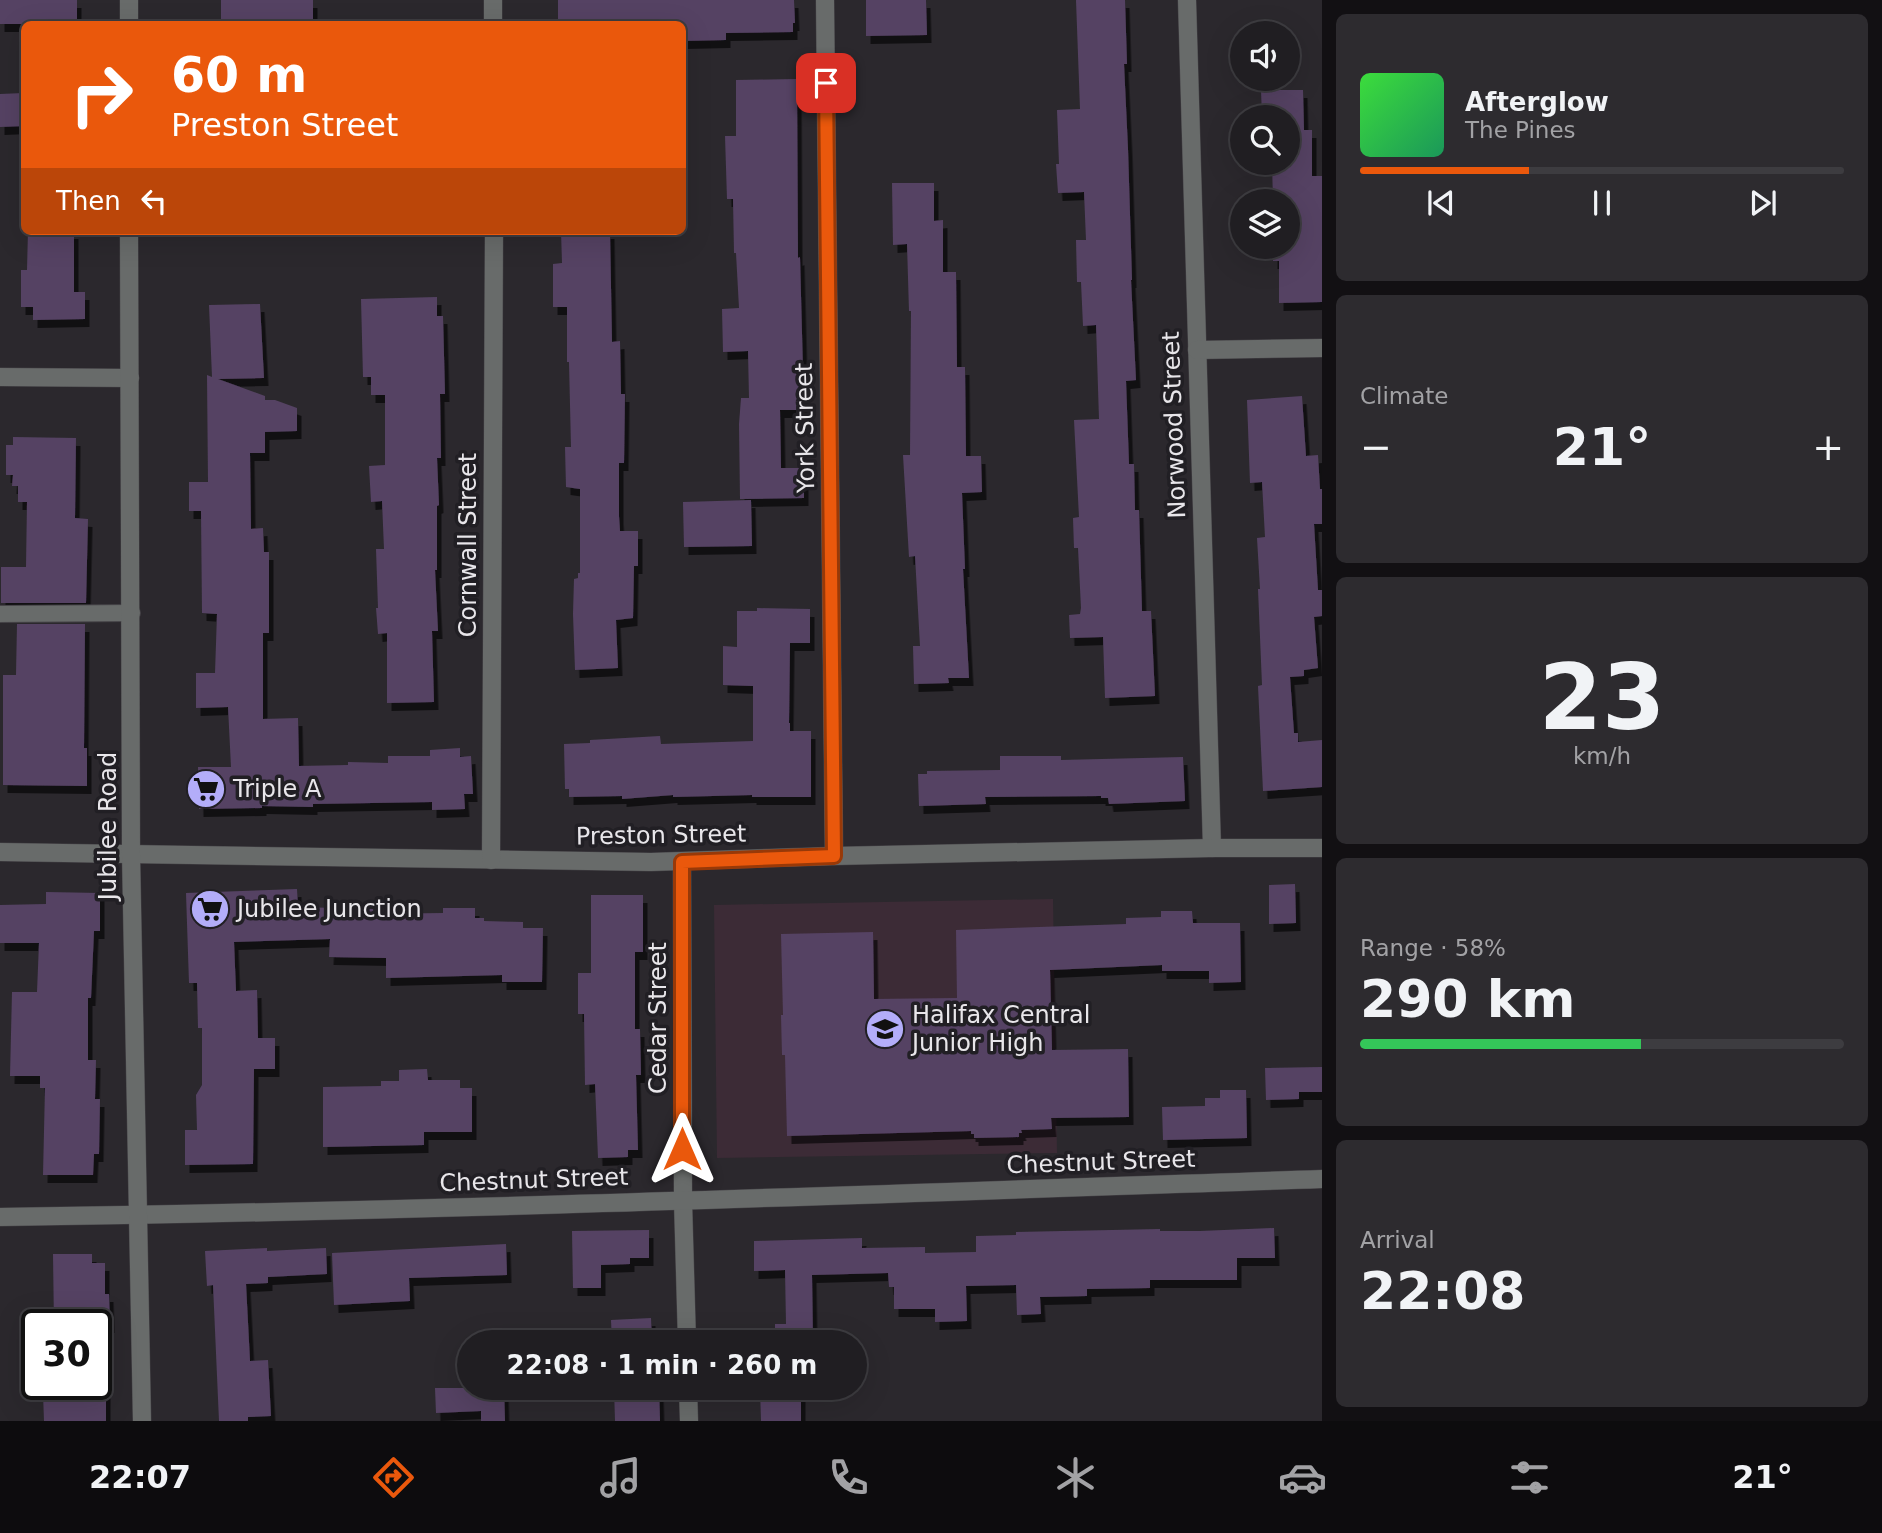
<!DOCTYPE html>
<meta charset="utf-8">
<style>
body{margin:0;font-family:"DejaVu Sans",sans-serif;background:#2d2b2f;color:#f1f3f6;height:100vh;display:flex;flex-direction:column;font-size:26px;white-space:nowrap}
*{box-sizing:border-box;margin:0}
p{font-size:23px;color:#a2a2a5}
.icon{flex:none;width:38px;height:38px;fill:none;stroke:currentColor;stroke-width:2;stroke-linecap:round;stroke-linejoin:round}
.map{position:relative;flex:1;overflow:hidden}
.side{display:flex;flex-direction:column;gap:14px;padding:14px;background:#121013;width:560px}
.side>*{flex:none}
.guide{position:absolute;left:21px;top:21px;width:665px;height:214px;border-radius:10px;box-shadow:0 7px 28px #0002,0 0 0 2px #3d3c40;background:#ea580c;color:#fff;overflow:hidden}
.buttons{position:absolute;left:1230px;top:21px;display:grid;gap:14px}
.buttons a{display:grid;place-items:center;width:70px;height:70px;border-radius:50%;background:#201e22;box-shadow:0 7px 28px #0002,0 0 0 2px #3d3c40;font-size:35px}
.speed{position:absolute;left:21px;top:1309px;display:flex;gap:14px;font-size:35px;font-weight:700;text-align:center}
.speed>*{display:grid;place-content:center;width:91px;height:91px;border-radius:50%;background:#201e22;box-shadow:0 7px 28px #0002,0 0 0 2px #3d3c40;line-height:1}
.speed .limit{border:4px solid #111;border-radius:10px;background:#fff;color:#111}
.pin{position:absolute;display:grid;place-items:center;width:60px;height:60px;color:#fff;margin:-30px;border-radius:14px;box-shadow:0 4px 10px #0006}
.me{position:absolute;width:77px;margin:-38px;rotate:0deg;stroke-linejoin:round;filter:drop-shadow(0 0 5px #0008)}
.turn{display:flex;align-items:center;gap:24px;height:147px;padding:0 35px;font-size:32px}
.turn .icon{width:91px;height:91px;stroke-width:2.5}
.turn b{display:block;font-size:49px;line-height:60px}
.then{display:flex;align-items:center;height:66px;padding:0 35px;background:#0003;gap:14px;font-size:26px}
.big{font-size:52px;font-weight:700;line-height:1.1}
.side .widget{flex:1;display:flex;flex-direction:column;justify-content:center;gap:10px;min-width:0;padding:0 24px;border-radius:10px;background:#2d2b2f}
.side .dial{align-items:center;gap:0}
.dial b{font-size:91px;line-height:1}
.song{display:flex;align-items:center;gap:21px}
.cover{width:84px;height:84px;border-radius:10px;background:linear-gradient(135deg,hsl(120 70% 55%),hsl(150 70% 35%))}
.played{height:7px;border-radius:4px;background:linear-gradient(90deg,#ea580c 35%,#3d3c40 35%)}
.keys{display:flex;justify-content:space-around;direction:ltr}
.heat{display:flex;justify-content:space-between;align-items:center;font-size:38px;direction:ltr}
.charge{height:10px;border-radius:5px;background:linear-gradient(90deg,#34c759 58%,#3d3c40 0)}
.trip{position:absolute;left:457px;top:1330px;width:410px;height:70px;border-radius:35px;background:#201e22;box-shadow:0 7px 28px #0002,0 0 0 2px #3d3c40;font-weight:700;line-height:70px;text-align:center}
.tabs{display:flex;height:112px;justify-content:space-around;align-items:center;background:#0d0c0e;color:#a2a2a5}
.tabs .icon{width:49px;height:49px}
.tabs .active{color:#ea580c}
.tabs b{font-size:32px;color:#f1f3f6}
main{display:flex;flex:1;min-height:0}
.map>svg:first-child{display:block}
.education{fill:#3c2b36}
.building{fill:#554263;filter:url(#shadow)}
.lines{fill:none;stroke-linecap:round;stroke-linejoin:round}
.service-casing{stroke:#454347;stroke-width:18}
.minor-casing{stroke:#454347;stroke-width:19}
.tertiary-casing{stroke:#454347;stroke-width:19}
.service{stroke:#686b6a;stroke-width:16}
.minor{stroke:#686b6a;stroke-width:18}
.tertiary{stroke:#686b6a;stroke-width:18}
.route-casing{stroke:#983908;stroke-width:18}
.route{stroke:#ea580c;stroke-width:12}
.labels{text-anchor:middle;stroke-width:7;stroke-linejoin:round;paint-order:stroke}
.street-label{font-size:24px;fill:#e8e6ea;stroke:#211f24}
.poi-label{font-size:24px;fill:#e8e6ea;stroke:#211f24;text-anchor:start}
</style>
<main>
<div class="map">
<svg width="1322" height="1421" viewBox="0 0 1322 1421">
<defs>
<filter id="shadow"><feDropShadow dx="4.5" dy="8" stdDeviation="0" flood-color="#0009"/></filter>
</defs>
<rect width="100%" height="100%" fill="#2b282d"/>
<polygon class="education" points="1053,899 1057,1153 717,1158 714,905"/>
<g class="building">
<rect x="0" y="0" width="77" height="24"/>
<rect x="221" y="0" width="92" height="24"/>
<polygon points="558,0 794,0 795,23 793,23 793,32 726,33 726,40 682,41 682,24 558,24"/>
<polygon points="866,0 926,0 927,35 866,36"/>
<polygon points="1076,0 1125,0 1127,64 1124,64 1128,149 1132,280 1131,280 1136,380 1126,381 1129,464 1134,464 1135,510 1139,510 1142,611 1151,611 1155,696 1105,698 1103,637 1070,638 1069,615 1080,614 1081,608 1078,548 1074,548 1073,518 1079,517 1074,420 1099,419 1096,325 1083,326 1081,282 1077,282 1076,240 1086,240 1084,192 1058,193 1056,164 1059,164 1057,110 1080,109"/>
<polygon points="797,79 798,258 800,257 804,410 780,410 781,468 804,468 804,498 740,499 739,424 741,398 749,398 748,351 723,352 722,309 739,308 736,253 734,253 733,199 727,199 725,136 736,136 736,80"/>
<polygon points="1261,90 1303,90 1304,130 1312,130 1312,176 1322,176 1322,302 1279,303 1279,261 1273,261 1273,247 1288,247 1288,201 1273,201 1272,163 1262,163 1288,163 1288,117 1262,117"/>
<polygon points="24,93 24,126 0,127 0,94"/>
<polygon points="892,183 934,183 934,221 943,220 943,272 956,272 957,367 965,367 966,456 981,456 982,492 962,493 965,569 963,569 969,678 948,678 949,683 914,684 913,646 920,646 915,556 909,557 903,455 910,455 911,311 909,311 907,244 893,245"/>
<polygon points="28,231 74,231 74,292 85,292 85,319 33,320 33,307 21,307 21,270 27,270"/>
<polygon points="561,231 610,231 612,342 620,341 621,394 625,394 624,463 619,463 619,516 620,531 638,531 638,566 634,566 633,618 616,620 618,668 575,670 573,614 574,579 578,578 578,573 580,573 580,489 566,487 565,447 571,447 569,362 567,362 567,307 553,307 553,264 562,263"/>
<polygon points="437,297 437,316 443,316 445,394 440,394 441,458 437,458 439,505 437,506 437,570 435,570 438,631 432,631 434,702 387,703 387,633 378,634 376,608 378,608 376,549 384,549 382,501 371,502 369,466 385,465 385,395 371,395 371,377 363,377 361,299"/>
<polygon points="260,304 264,378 218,379 265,396 265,400 275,400 297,408 297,431 265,432 265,453 250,453 251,529 263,528 264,552 269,552 269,633 263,633 263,719 298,718 299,766 348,765 348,762 388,763 388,756 430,756 430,750 460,748 460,757 471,756 473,794 464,794 465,809 432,810 432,802 313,804 313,807 262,806 262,808 199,809 198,767 231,767 228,707 196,708 196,673 215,673 217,614 202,613 201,511 189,511 189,482 208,482 207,375 212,377 209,305"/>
<polygon points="1302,396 1306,456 1318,455 1320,489 1322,489 1322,524 1314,524 1318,590 1322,590 1322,616 1314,617 1318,668 1304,670 1304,676 1290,677 1294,733 1298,733 1298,742 1322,740 1322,787 1263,791 1258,686 1262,685 1258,589 1260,589 1257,538 1265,537 1262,482 1250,483 1247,400"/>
<polygon points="13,437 76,438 75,518 88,519 86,603 1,603 1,567 26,567 27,502 18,502 18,486 12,486 13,475 6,475 6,445 13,445"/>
<polygon points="751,500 752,546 684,547 683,502"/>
<polygon points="757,608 810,609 810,643 790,643 789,723 790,723 790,731 811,731 811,797 752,797 752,795 673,797 673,795 622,799 622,796 569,797 569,789 565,789 564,744 590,743 590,740 660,736 661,744 753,741 753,686 723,685 723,646 737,647 737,611 757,611"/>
<polygon points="17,624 85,624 84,748 87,748 87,786 3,785 3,675 16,675"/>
<polygon points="1000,756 1061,756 1061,760 1183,757 1185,801 1109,804 1108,798 1101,798 1101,796 985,797 986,804 919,806 918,774 927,774 927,771 1000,770"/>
<polygon points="1295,884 1296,923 1269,924 1269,885"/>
<polygon points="297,889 298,907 373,909 373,914 443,913 443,908 475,908 475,918 484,918 484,921 523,922 523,928 543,928 542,982 502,982 502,975 386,978 386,958 329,957 330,939 234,942 236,991 257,990 258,1038 275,1038 275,1069 254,1069 253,1164 185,1165 185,1130 197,1130 196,1095 202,1085 202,1028 198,1028 197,983 189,983 186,893"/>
<polygon points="46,892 100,893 100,931 94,931 91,998 88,998 88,1060 96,1060 95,1099 100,1099 99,1154 94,1154 93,1175 43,1175 45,1088 40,1088 40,1076 10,1076 12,992 37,992 39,943 0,943 0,905 46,904"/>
<polygon points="591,895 643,895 643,952 635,952 635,1029 640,1029 641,1075 636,1075 638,1150 628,1150 628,1157 598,1158 595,1084 585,1085 584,1014 578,1014 578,973 591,973"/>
<polygon points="1161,911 1192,911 1193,923 1240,923 1241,982 1209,983 1209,971 1162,971 1162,965 1050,970 1052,1050 1128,1049 1129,1117 1051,1118 1052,1129 1021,1130 1022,1133 1019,1133 1019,1137 974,1138 974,1134 971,1134 971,1131 787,1136 785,1055 782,1055 781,1015 783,1015 781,934 873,932 874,999 957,998 956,930 1126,924 1126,918 1161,917"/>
<polygon points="1322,1067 1322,1092 1299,1092 1299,1099 1266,1100 1265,1068"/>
<polygon points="427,1069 428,1080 460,1080 460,1088 472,1088 472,1132 424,1132 424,1145 323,1147 323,1087 381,1086 381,1081 399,1081 399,1070"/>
<polygon points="1220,1090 1246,1090 1247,1138 1163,1140 1162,1107 1205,1106 1205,1098 1220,1098"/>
<polygon points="1274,1228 1275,1258 1237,1258 1237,1280 1150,1280 1150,1288 1087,1289 1087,1296 1040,1297 1041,1314 1017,1315 1016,1285 966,1286 967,1321 935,1322 935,1309 894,1309 894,1287 889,1287 888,1273 812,1275 813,1342 775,1342 775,1324 786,1324 785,1270 754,1271 754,1241 862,1238 862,1248 925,1247 925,1253 976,1252 976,1236 1016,1235 1016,1232 1160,1229 1160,1231 1200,1231"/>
<polygon points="649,1230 649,1258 630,1258 630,1264 601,1265 601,1288 573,1288 572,1231"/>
<polygon points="506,1244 507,1275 409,1278 410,1301 334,1305 332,1253"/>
<polygon points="267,1248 267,1251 326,1248 327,1274 268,1277 268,1283 246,1284 250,1361 268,1360 271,1416 248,1417 248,1421 219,1421 213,1285 207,1286 205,1251"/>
<polygon points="53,1254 92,1254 92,1263 105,1263 105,1294 109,1294 110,1325 54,1325"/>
<polygon points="651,1318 652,1342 612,1342 611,1320"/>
<polygon points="45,1384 106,1384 106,1421 44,1421 43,1393 45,1393"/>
<polygon points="435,1388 504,1388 505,1421 481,1421 481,1411 436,1413"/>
<polygon points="614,1388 659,1388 660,1421 615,1421"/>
<polygon points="760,1388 801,1388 801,1421 761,1421"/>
</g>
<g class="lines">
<g class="service-casing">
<polyline id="service" points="0,614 132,613"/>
</g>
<g class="minor-casing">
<g id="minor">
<polyline points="493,0 493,24"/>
<polyline points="825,0 834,856"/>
<polyline points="1187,0 1212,848"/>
<polyline points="1197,350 1322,348"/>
<polyline points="0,377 130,378"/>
<polyline points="0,852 651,862 834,856 1212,848 1322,848"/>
<polyline points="491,860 494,231"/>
<polyline points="682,862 683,1201 687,1342"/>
<path d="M0,1217C441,1211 881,1194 1322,1179"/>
<polyline points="688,1388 689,1421"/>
</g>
</g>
<g class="tertiary-casing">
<g id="tertiary">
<polyline points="129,0 129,24"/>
<polyline points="129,231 131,854 142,1421"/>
</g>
</g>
<use href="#service" class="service"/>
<use href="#minor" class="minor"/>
<use href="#tertiary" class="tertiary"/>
</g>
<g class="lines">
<g class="route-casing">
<polyline id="route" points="682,1149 682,862 834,856 826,83"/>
</g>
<use href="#route" class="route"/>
</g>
<defs>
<g id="supermarket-disc" transform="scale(2.0125)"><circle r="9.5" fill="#b3adf9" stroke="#211f24"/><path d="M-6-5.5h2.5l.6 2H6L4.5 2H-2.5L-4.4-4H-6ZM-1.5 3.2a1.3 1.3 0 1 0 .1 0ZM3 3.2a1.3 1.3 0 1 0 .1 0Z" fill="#111"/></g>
<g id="school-disc" transform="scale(2.0125)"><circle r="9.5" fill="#b3adf9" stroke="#211f24"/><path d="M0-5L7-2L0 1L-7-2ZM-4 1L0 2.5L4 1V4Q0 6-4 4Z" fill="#111"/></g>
</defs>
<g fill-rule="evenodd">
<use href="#supermarket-disc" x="206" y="789"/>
<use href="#supermarket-disc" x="210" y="909"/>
<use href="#school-disc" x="885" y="1029"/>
</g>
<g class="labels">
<g class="street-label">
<text transform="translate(1174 425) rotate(-92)" y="8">Norwood Street</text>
<text transform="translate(805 428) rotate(-91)" y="8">York Street</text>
<text transform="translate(468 545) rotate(-90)" y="8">Cornwall Street</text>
<text transform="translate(108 826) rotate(-90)" y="8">Jubilee Road</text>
<text transform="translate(661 835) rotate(-1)" y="8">Preston Street</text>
<text transform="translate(658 1018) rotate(-90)" y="8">Cedar Street</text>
<text transform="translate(1101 1162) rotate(-2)" y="8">Chestnut Street</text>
<text transform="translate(534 1180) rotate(-2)" y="8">Chestnut Street</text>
</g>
<g class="poi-label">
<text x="233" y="797">Triple A</text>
<text x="237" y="917">Jubilee Junction</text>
<text x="912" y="1023">Halifax Central<tspan x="912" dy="28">Junior High</tspan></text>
</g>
</g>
</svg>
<div class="buttons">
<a><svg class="icon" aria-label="sound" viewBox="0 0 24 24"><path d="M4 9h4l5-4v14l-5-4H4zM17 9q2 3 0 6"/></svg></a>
<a><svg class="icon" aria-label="search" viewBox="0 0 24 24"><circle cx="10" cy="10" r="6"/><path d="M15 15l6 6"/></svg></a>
<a><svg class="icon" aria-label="layers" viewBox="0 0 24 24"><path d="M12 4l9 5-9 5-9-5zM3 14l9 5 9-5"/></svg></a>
</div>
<div class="speed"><div class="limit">30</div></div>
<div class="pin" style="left:826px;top:83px;background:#d93025"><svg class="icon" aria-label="arrive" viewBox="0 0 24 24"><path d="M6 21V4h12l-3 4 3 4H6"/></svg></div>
<svg class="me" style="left:682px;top:1149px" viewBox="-20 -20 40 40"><path d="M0-17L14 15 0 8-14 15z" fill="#ea580c" stroke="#fff" stroke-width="4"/></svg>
<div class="trip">22:08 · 1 min · 260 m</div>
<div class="guide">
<div class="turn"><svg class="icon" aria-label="right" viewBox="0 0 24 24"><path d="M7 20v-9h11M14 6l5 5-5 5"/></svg><div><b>60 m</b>Preston Street</div></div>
<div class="then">Then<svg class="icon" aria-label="left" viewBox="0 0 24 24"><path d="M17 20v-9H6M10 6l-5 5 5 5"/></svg></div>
</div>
</div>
<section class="side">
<div class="widget">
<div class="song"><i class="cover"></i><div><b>Afterglow</b><p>The Pines</p></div></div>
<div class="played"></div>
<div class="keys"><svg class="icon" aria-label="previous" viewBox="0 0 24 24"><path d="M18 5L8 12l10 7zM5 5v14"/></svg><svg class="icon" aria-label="pause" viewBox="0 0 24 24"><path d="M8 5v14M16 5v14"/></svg><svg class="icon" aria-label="next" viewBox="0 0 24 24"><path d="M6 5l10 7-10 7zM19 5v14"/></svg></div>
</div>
<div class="widget"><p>Climate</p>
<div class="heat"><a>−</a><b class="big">21°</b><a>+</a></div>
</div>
<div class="widget dial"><b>23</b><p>km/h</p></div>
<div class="widget"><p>Range · 58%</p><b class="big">290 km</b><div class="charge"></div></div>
<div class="widget"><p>Arrival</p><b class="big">22:08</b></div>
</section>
</main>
<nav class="tabs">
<b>22:07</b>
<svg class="icon active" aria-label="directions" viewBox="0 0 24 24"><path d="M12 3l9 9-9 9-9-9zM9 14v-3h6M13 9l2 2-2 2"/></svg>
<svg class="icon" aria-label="music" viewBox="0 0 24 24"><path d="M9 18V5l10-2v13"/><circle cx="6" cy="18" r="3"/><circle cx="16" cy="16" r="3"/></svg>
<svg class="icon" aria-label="phone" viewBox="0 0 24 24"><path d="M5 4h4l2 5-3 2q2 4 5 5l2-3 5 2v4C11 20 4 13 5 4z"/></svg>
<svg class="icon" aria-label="climate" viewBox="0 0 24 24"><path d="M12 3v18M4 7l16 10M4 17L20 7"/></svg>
<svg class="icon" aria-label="car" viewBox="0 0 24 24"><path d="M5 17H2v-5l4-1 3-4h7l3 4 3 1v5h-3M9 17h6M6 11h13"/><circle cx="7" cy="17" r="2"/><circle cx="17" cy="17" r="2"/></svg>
<svg class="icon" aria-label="filters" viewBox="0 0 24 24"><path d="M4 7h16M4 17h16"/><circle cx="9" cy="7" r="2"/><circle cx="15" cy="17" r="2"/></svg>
<b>21°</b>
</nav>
